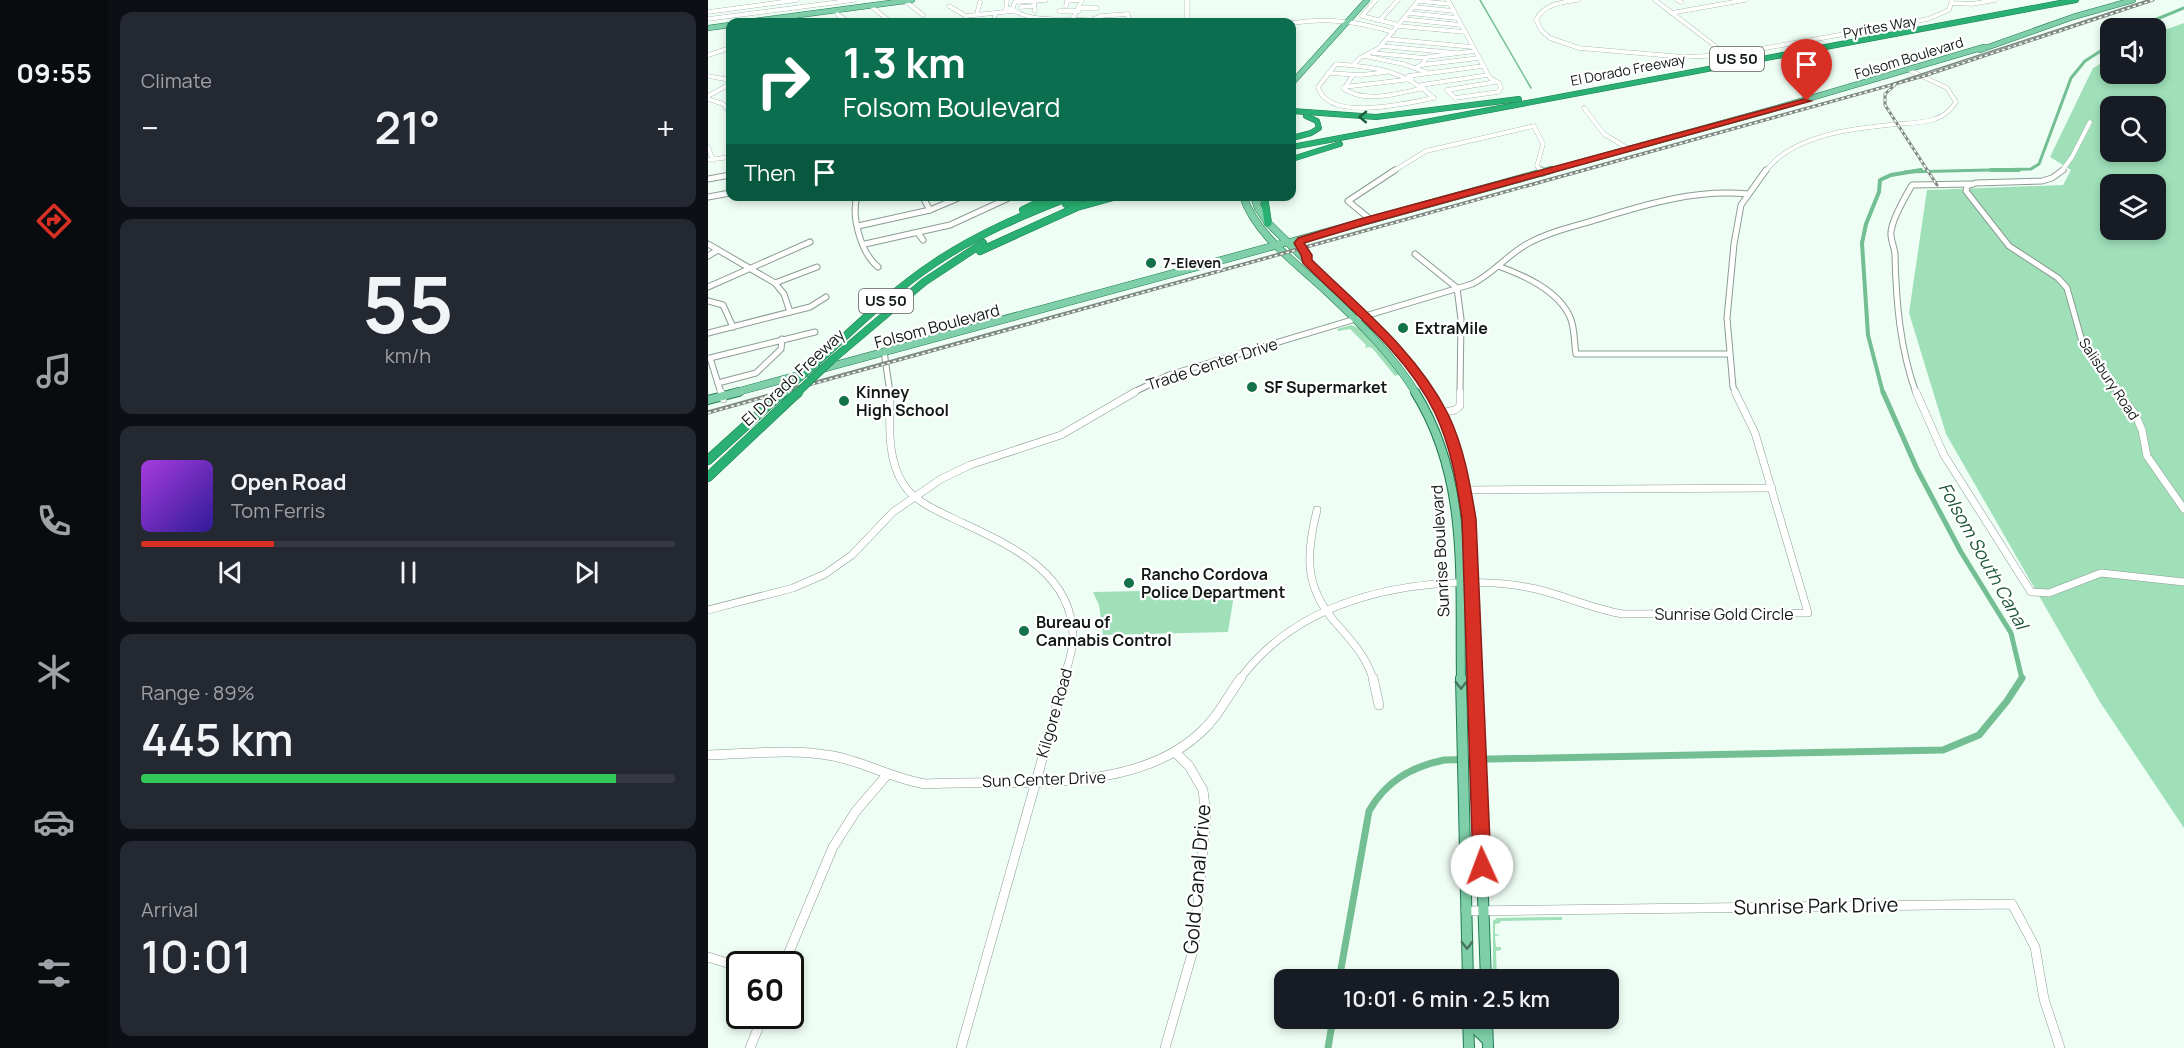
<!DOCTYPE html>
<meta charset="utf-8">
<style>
body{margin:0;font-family:Manrope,sans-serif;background:#242831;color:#f1f3f6;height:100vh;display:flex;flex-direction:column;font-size:22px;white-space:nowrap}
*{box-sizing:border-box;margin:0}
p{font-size:20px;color:#9ea1a6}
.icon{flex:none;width:33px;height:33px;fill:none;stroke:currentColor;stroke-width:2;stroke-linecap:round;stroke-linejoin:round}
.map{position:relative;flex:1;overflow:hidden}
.sheet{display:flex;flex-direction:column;gap:12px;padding:12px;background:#0d0f14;width:600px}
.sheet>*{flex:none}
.top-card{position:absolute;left:18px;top:18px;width:570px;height:183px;border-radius:12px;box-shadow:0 3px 9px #0003;background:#0b6e4f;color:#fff;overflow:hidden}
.tools{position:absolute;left:1392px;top:18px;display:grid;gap:12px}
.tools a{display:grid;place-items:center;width:66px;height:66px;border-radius:12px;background:#171b24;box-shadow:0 3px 9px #0003;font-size:30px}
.speed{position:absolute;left:18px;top:951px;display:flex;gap:12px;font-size:30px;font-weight:700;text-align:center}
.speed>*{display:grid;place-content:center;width:78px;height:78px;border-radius:50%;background:#171b24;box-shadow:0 3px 9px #0003;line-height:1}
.speed .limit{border:3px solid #111;border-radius:9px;background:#fff;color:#111}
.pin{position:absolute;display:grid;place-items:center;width:51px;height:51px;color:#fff;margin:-62px -26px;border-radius:50% 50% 50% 0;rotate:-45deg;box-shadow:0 0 6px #0007}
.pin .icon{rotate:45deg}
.me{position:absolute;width:66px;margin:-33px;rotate:358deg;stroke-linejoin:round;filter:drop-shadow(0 0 4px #0008)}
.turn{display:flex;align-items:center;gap:21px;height:126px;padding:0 18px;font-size:27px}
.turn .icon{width:78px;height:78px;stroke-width:2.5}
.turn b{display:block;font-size:42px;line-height:51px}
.then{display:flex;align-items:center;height:57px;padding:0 18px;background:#0003;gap:12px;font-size:22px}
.big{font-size:45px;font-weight:600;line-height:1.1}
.sheet .card{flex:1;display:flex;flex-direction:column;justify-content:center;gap:9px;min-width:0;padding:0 21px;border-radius:12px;background:#242831}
.sheet .dial{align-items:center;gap:0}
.dial b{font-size:78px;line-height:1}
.song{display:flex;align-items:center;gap:18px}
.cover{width:72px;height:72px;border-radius:9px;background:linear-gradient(135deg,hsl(280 70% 55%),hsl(250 70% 35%))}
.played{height:6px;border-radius:3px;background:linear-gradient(90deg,#d93025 25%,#363941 25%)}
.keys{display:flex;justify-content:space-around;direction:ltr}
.heat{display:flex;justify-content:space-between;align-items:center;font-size:33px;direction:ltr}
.charge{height:9px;border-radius:4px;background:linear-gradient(90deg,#34c759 89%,#363941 0)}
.trip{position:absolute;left:566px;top:969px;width:345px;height:60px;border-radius:12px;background:#171b24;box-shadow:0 3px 9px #0003;font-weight:600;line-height:60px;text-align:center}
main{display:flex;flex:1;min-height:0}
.dock{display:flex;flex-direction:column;width:108px;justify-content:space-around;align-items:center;background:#090b0e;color:#9ea1a6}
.dock .icon{width:42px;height:42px}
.dock .on{color:#d93025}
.dock b{font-size:27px;color:#f1f3f6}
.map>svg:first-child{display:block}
.green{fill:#9fe0b9;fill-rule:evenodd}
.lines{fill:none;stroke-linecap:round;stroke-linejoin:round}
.stream{stroke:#73bf93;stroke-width:1.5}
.canal-far3{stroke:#73bf93;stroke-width:3}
.canal-far2{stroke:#73bf93;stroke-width:4}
.canal-far1{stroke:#73bf93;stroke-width:5}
.canal{stroke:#73bf93;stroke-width:7}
.minor-far3-casing{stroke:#8b9c91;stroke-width:4.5}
.minor-far2-casing{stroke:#8b9c91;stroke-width:7}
.minor-far1-casing{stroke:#8b9c91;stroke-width:8}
.minor-casing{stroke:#8b9c91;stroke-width:10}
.major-far3-casing{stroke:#217b51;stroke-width:6}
.major-far2-casing{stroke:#217b51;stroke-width:8}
.major-far1-casing{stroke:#217b51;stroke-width:10}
.major-casing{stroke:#217b51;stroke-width:12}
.highway-far2-casing{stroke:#217b51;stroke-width:6}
.highway-far1-casing{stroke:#217b51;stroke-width:8}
.highway-casing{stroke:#217b51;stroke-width:10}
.minor-far3{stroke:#fff;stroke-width:4}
.minor-far2{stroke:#fff;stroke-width:5}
.minor-far1{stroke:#fff;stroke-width:7}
.minor{stroke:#fff;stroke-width:9}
.major-far3{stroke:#7fd0aa;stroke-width:5}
.major-far2{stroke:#7fd0aa;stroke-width:7}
.major-far1{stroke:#7fd0aa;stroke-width:8}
.major{stroke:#7fd0aa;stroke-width:10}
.highway-far2{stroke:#29b072;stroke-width:5}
.highway-far1{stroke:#29b072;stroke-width:7}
.highway{stroke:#29b072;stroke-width:9}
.tram{stroke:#7e8982;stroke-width:1.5}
.rail-casing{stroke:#7e8982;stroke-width:3}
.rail{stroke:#fff;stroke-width:1.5;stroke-dasharray:3;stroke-linecap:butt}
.highway-bridge-far1-casing{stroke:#217b51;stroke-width:8;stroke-linecap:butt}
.highway-bridge-casing{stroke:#217b51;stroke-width:10;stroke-linecap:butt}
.highway-bridge-far1{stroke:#29b072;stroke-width:7}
.highway-bridge{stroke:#29b072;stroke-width:9}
.oneway{stroke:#1c5d3f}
.oneway2{stroke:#487460}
.route{fill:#d93025;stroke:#8d1f18;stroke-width:1.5}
.poi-dot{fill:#137247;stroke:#fff;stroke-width:2}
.labels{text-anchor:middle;stroke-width:4.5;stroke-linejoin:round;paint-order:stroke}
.far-street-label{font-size:14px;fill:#121915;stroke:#fff}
.far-poi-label{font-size:14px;font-weight:bold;fill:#121915;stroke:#fff;text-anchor:start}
.shield{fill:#fff;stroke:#595e5b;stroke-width:1.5}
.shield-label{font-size:15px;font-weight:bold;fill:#121915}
.street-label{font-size:16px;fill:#121915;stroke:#fff}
.poi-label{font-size:16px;font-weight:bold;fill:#121915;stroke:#fff;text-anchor:start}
.water-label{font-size:18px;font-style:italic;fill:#1f573a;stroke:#fff}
.near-street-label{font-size:20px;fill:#121915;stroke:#fff}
</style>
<main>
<nav class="dock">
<b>09:55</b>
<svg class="icon on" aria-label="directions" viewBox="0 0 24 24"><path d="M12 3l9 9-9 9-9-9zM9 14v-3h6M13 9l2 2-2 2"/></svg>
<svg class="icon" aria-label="music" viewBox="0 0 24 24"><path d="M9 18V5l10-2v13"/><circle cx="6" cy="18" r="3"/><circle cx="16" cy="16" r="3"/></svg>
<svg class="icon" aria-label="phone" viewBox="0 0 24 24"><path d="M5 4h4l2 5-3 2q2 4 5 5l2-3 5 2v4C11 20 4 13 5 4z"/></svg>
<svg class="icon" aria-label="climate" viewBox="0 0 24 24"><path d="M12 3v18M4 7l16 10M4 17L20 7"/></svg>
<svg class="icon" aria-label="car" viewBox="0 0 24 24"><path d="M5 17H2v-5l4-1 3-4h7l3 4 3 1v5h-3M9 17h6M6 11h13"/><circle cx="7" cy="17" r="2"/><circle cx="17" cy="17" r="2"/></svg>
<svg class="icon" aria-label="filters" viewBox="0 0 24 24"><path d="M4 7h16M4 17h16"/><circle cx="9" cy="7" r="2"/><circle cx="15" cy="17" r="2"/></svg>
</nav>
<section class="sheet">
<div class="card"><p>Climate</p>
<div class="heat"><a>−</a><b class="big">21°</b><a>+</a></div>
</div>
<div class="card dial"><b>55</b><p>km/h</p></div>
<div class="card">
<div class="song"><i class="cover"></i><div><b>Open Road</b><p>Tom Ferris</p></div></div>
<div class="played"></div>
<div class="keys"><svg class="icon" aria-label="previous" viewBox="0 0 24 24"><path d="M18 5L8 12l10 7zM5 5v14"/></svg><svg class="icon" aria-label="pause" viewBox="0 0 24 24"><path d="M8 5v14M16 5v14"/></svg><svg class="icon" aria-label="next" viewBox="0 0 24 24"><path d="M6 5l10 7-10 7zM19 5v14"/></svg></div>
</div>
<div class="card"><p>Range · 89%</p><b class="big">445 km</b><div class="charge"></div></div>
<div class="card"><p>Arrival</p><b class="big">10:01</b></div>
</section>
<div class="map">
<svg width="1476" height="1048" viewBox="0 0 1476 1048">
<rect width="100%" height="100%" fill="#effef5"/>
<g class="green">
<path d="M1476,23V828L1392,702L1238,434L1201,313L1219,190L1355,185L1363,170L1342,157L1385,68L1402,58V74H1448V33ZM1402,106H1448V152H1402ZM1402,184H1448V230H1402Z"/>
<path d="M643,325C659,328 681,361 692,374L687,376L665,349L661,347L657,348L658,345L642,329L630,331L629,329Z"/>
<polygon points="527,589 520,632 395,635 391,605 385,592"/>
<polygon points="854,917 854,920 793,921 792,923 787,924 787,934 793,935 787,936 788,947 793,947 793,950 788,951 789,979 785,979 785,921 789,918"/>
</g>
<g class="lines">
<polyline class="stream" points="772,0 823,88"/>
<g class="canal-far3">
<polyline points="1427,28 1476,8"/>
<polyline points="1197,172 1323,169 1331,164 1363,78 1377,61 1402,45"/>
</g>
<g class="canal-far2">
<polyline points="1283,170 1311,170"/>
<polyline points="1175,393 1160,335 1154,243 1158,224 1171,192 1172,180 1183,175 1213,170"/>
</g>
<polyline class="canal-far1" points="1175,392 1209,469 1253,552 1303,633 1314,679"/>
<g class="canal">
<path d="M631,980L661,811C678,781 703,767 736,760L1235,750L1271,735L1299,701L1314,678"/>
<polyline points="620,1048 625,1018"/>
</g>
<g class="minor-far3-casing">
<g id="minor-far3">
<polyline points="299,0 298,9 304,9"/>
<polyline points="326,0 327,11"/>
<path d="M338,0L307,2L304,9C328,26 363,15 391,22"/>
<polyline points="479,0 479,22"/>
<polyline points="668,0 654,16 691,25"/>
<polyline points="740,0 782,78 791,83 793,88 790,92 747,98 739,90 787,82"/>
<path d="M870,0C854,2 836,4 828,20L834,31L842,38L871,48L976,57L1019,55L1220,19L1241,10L1244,0"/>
<polyline points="947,0 1019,55"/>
<polyline points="969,0 973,2"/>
<polyline points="197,1 215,15"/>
<polyline points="711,1 742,4"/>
<polyline points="1244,3 1264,4 1287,0"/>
<polyline points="163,6 180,20"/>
<polyline points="241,6 258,16 305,11"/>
<polyline points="358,6 359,1 370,0"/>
<polyline points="313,7 325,6"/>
<polyline points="706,7 746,11"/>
<polyline points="372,8 389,8"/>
<polyline points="128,10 130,15 141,22"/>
<polyline points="351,11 371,11"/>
<polyline points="0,12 89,0"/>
<polyline points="701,13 749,18"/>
<polyline points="963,13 1037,0"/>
<polyline points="269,14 272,2"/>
<polyline points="365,18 374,0"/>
<polyline points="0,19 146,0"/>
<polyline points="695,19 753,25"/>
<polyline points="384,20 392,16 420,14 421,22"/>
<polyline points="672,20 690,0"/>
<polyline points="217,22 220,21"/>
<polyline points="282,22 286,22 287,13"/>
<path d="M584,23C619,17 651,22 685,32"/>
<polyline points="690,26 757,32"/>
<polyline points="679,39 765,47"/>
<polyline points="673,46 748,53"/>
<polyline points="665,53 718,58"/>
<polyline points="0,55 22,48"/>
<polyline points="657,56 695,64 718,72"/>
<path d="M628,64C669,67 695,70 726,98C700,103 620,123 610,87Z"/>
<polyline points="646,64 652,58 671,48 711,0"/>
<polyline points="713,65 720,57 767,51"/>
<polyline points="707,68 713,65 771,58"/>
<polyline points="620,73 653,75 678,72"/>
<path d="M645,75L636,89C659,104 691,93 716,88"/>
<polyline points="0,76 22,80"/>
<polyline points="700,76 775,66"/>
<polyline points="713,85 780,75"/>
<polyline points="636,87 704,79"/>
<polyline points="0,96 22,84"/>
<polyline points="0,99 15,104 22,112"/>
<polyline points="876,108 896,134 921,149"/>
<polyline points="0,147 5,160"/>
<polyline points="0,160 22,157"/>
<polyline points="684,172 718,151 826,126 835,144 829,166 834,172"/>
<path d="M1057,172C1084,134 1148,128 1190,124C1201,123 1216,123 1227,119C1236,116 1243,110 1248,102L1239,88L1201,70"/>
<polyline points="1353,172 1364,157 1382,122"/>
</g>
</g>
<g class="minor-far2-casing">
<g id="minor-far2">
<polyline points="833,170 835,173"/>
<polyline points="1355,170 1344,178 1334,181 1268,183 1259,186 1258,191 1301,246 1350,278 1359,288 1375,345 1411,393"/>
<polyline points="0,179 22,175"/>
<path d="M149,196C143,217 153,253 170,267"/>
<polyline points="214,196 222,210"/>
<polyline points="0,197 22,193"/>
<polyline points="663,220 640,201 687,170"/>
<polyline points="150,226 222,210 255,196"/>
<polyline points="210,233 215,240"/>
<polyline points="0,244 67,283 76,294 82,312"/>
<polyline points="157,244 242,225 305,196"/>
<polyline points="707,254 749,288 753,319 752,393"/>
<polyline points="0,256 10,250"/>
<path d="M790,266C815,275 850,290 862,317C867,328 866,342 868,354H1021"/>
<polyline points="67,283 109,267"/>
<polyline points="0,287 102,242"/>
<polyline points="0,301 15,305 25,327"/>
<polyline points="0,333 102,307 118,297"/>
<polyline points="176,351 182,393"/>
<polyline points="10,383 48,373 73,349 74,339"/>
<polyline points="13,393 2,358 107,332"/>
<path d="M424,393L461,375L764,284C785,274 799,255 819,244C839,233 862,227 884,221C936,205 985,189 1040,194"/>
<polyline points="1028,393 1025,387 1019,318 1026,244 1033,205 1058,170"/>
<path d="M1208,393C1192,349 1188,302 1187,255C1187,248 1182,239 1183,232C1184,219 1197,197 1204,185L1263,184"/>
</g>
</g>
<g class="minor-far1-casing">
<g id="minor-far1">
<polyline points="13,392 15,399"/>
<path d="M182,392C182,422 178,459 196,485C206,501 228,510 244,518C297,543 366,570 365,639C365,652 359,666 356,679"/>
<polyline points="1208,392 1236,455 1323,592 1341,593 1393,573 1476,582"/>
<polyline points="1410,392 1427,414 1434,430 1439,456 1476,509"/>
<polyline points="733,413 747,410 752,406 752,392"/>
<polyline points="757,490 1064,488"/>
<path d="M609,510C598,554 596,586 627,622C643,640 658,656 665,679"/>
<polyline points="0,610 85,588 117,574 144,555 185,512 233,479 262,465 353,435 427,392"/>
<path d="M532,679C579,616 651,591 727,584C759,582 791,581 823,588C854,594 883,609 915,614L1100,613L1047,433L1027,392"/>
</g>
</g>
<g class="minor-casing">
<g id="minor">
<polyline points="665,678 671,705"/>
<path d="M0,755C41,754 84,748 125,756C157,762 185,779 218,784C305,779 424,796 492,733C510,717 519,697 533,678"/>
<polyline points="758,911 1304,904 1327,947 1336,999 1352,1048"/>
<polyline points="0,957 32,967"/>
<polyline points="76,964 125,847 148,811 178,776"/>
<polyline points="42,1048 55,1016"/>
<polyline points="253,1048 357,678"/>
<polyline points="457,1048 486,947 498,815 495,790 481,766 467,752"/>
</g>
</g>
<g class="major-far3-casing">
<g id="major-far3">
<polyline points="39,22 204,0"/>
<polyline points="0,28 22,25"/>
<polyline points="1272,50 1365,17 1425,0"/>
<polyline points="584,83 659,0"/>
<polyline points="837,172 1062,110 1276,47"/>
</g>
</g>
<g class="major-far2-casing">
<g id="major-far2">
<path d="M535,196C548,235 587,262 616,289C650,321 684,354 708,393"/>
<polyline points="546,196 550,208 560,223 677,338 698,361 722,393"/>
<polyline points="593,241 591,245 597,251 598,260"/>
<polyline points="579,243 843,170"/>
<polyline points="25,393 573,244"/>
</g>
</g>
<g class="major-far1-casing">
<g id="major-far1">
<path d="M707,392C762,480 751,580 753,679"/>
<path d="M721,392C773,473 763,586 767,679"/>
<polyline points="0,400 31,392"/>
</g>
</g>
<g class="major-casing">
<g id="major">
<polyline points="753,678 760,980"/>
<polyline points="767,678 778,980"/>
<polyline points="760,1018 761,1048"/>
<polyline points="769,1018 770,1031 779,1040"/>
<polyline points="779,1018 780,1048"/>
</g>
</g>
<g class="highway-far2-casing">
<g id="highway-far2">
<polyline points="584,111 668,117 811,99"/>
<polyline points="584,138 603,133 611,128 609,121 598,116"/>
<polyline points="584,147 1368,0"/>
<polyline points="584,159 632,144"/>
</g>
</g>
<g class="highway-far1-casing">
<g id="highway-far1">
<polyline points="556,196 560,223"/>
<polyline points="358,204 380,196"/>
<polyline points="315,210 344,196"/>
<polyline points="272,251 369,207 409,196"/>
<polyline points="125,359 216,282 275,243"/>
<path d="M106,365C145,329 184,291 228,262C270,234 317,214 364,196"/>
</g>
</g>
<g class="highway-casing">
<g id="highway">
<polyline points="0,460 64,402"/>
<polyline points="0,477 87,395"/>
</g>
</g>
<use href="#minor-far3" class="minor-far3"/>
<use href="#minor-far2" class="minor-far2"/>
<use href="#minor-far1" class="minor-far1"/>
<use href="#minor" class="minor"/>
<use href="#major-far3" class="major-far3"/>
<use href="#major-far2" class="major-far2"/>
<use href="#major-far1" class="major-far1"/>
<use href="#major" class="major"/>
<use href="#highway-far2" class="highway-far2"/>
<use href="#highway-far1" class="highway-far1"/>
<use href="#highway" class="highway"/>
<polyline class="tram" points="0,411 1180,85 1440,0"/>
<g class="rail-casing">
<g id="rail">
<polyline points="1187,85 1177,94 1177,105 1229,185"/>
<polyline points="0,413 1216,76 1445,0"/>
</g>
</g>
<use href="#rail" class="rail"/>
<g class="highway-bridge-far1-casing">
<g id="highway-bridge-far1">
<polyline points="74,393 106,365"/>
<polyline points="89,393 125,359"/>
</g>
</g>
<g class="highway-bridge-casing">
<g id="highway-bridge">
<polyline points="87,395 91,392"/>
<polyline points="64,402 76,392"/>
</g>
</g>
<use href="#highway-bridge-far1" class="highway-bridge-far1"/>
<use href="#highway-bridge" class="highway-bridge"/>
</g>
<defs><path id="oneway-chevron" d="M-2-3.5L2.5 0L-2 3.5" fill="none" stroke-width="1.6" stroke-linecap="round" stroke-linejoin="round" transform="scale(1.5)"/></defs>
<use class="oneway" href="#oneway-chevron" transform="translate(655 117) rotate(-179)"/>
<g class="oneway2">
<use href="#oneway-chevron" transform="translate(753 685) rotate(89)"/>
<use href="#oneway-chevron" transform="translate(759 945) rotate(89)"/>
</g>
<path class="route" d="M1096,99L1103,101L659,224L596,243L604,255V260C652,307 709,352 740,414C756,447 762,483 768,519L783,866L780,871L774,874L768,871L765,866L754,519C749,483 743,447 727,413C698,353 641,309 595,263L593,255L586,243L590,238L652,219Z"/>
<g class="poi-dot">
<circle cx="443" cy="263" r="6"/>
<circle cx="695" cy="328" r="6"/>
<circle cx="544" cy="387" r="6"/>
<circle cx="136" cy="401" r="6"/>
<circle cx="421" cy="583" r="6"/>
<circle cx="316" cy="631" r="6"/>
</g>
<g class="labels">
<g class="far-street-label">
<text transform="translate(1172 27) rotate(-10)" y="5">Pyrites Way</text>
<text transform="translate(1201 58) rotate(-17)" y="5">Folsom Boulevard</text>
<text transform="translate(920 70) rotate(-11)" y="5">El Dorado Freeway</text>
<text transform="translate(1401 379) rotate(56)" y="5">Salisbury Road</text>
</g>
<g class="far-poi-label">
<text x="455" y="268">7-Eleven</text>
</g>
<g class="shield">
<rect x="1002" y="47" width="54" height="24" rx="4.5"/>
<rect x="151" y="289" width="54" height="24" rx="4.5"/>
</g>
<g class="shield-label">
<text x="1029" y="64">US 50</text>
<text x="178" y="306">US 50</text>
</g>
<g class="street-label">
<text transform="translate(229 326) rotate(-15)" y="6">Folsom Boulevard</text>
<text transform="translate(504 364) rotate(-18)" y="6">Trade Center Drive</text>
<text transform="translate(85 377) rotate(-43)" y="6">El Dorado Freeway</text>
<text transform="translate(732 551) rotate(-93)" y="6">Sunrise Boulevard</text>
<text x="1016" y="620">Sunrise Gold Circle</text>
<text transform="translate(346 713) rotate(-74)" y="6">Kilgore Road</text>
<text transform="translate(336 779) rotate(-2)" y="6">Sun Center Drive</text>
</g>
<g class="poi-label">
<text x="707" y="334">ExtraMile</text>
<text x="556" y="393">SF Supermarket</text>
<text x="148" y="398">Kinney<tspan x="148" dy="18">High School</tspan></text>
<text x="433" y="580">Rancho Cordova<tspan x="433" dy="18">Police Department</tspan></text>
<text x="328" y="628">Bureau of<tspan x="328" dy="18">Cannabis Control</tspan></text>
</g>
<g class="water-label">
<text transform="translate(1275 556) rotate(61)" y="6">Folsom South Canal</text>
</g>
<g class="near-street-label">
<text transform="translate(489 879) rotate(-85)" y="7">Gold Canal Drive</text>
<text transform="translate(1108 906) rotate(-1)" y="7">Sunrise Park Drive</text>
</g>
</g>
</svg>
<div class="tools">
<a><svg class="icon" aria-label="sound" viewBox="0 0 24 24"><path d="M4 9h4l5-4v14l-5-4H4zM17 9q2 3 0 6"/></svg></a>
<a><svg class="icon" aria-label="search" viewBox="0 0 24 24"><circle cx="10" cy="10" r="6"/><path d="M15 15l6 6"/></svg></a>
<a><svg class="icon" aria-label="layers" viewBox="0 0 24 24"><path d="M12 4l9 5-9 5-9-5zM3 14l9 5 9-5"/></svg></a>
</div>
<div class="speed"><div class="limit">60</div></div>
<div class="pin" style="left:1099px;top:101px;background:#d93025"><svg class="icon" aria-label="arrive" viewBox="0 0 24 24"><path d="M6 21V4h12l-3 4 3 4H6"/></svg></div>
<svg class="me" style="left:774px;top:866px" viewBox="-20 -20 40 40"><circle r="19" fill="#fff"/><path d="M0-13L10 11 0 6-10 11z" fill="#d93025"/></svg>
<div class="trip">10:01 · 6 min · 2.5 km</div>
<div class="top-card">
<div class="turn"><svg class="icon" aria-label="right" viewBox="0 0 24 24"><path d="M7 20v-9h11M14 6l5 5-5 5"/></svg><div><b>1.3 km</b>Folsom Boulevard</div></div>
<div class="then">Then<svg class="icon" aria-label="arrive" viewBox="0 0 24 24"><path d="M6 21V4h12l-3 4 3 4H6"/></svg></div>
</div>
</div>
</main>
